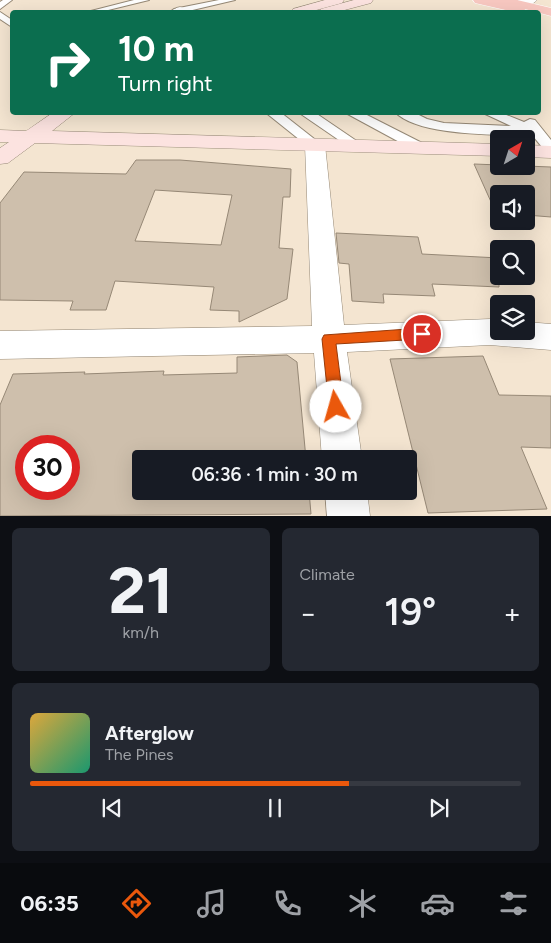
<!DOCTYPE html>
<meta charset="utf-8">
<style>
body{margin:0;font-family:Figtree,sans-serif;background:#242831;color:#f1f3f6;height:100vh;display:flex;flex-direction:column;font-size:19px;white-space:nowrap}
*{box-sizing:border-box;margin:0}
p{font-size:16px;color:#9ea1a6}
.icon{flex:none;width:28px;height:28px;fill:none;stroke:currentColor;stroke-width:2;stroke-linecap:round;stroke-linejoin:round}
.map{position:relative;height:516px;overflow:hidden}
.sheet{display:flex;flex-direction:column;gap:12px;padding:12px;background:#0d0f14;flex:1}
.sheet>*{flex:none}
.banner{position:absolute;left:10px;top:10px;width:531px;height:105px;border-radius:5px;box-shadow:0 5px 20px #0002;background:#0b6e4f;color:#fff;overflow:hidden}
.needle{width:32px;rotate:39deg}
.controls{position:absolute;left:490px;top:130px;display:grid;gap:10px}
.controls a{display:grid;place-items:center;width:45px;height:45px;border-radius:5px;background:#171b24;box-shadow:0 5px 20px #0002;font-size:25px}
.speed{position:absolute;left:15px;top:435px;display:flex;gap:10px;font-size:25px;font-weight:700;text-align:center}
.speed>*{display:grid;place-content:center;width:65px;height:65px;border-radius:50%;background:#171b24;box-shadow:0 5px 20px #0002;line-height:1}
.speed .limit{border:8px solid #d22;background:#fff;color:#111}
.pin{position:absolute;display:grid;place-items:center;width:42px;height:42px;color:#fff;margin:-21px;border:2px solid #fff;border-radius:50%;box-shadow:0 1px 5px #0007}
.me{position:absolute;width:55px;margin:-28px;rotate:353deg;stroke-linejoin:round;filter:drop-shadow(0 0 4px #0008)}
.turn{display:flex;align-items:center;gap:18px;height:105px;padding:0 25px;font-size:22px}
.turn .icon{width:65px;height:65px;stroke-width:2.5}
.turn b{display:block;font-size:35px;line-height:42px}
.big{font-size:38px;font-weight:600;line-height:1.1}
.sheet .tile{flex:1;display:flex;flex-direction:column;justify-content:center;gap:8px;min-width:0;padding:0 18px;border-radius:8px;background:#242831}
.sheet .dial{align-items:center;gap:0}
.dial b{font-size:65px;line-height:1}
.song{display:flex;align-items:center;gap:15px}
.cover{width:60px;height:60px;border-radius:8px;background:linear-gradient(135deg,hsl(40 70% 55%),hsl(160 70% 35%))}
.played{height:5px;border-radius:2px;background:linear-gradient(90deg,#ea580c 65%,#363941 65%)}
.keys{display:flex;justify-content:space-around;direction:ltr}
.heat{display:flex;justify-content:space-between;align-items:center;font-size:28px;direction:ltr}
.sheet .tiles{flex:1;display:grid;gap:12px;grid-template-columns:1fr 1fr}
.tile:last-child{grid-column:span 2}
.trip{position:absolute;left:132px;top:450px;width:285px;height:50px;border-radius:5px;background:#171b24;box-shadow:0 5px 20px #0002;font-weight:600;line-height:50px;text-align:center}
.tabs{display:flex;height:80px;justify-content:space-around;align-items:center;background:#090b0e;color:#9ea1a6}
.tabs .icon{width:35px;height:35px}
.tabs .on{color:#ea580c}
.tabs b{font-size:22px;color:#f1f3f6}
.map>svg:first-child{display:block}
.building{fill:#cebfac;stroke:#968876;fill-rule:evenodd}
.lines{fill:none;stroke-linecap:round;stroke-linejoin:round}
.lane-casing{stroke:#968976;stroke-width:2}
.street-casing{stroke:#968976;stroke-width:1}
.secondary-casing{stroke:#968976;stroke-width:1}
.primary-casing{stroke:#fff;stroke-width:1}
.lane{fill:#fff;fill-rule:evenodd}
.street{fill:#fff;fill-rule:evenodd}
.secondary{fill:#fce3e0;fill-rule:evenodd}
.primary{fill:#f8c8c1;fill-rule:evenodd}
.route{fill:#ea580c;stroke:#983908}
</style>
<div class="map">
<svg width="551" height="516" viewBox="0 0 551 516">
<rect width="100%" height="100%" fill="#f4e5d1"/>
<g class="building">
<path d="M136,160H180L291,169L290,197H283L279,248L293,249L287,299L239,322V311L210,310L214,287L115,281L106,310H70L73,301L0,300V203L24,172L126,174ZM155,190L232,195L221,245L135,241Z"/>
<polygon points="474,164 551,167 551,217 526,215 526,194 499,194 499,213 496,213"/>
<polygon points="336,233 418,237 422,254 499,258 499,287 432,284 435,296 383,294 384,303 352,301 349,264 339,263"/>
<path d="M287,355L297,362L306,459H141V491H309L311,514L0,516V405L13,374L85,372L84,374L164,371L163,375L237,373V357ZM26,446H69V489H26Z"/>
<polygon points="483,356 499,395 551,396 551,448 521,447 547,509 428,513 390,359"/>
</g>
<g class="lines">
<g class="lane-casing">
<g id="lane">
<polygon points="3,0 12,0 0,9 0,2"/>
<polygon points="134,0 149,0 100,12 87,12"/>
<polygon points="219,0 235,0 184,12 170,12 174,9"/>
<polygon points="0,12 12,20 12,27 0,19"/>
<polygon points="265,112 280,112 322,145 320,148 310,148"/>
<polygon points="298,112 314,112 364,146 362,149 352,149"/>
<polygon points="344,112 361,112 426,145 428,148 426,151 416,151"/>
<path d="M395,112H413L427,119L444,123L511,126L481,112H499L524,122L530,119L535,120L551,140V153L546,152L533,136C500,134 419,137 395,112Z"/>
</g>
</g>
<g class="street-casing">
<g id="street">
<path d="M519,0H537C533,5 521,8 515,7L513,4Z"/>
<polygon points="180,7 188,9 190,12 175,12 176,8"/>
<polygon points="315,139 322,141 325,145 344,325 490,319 499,320 499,331 526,331 526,322 551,324 551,350 490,345 347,352 362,459 322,459 314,353 0,359 0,331 312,326 305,145 308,141"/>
<polygon points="325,491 367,491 370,516 327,516"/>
</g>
</g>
<g class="secondary-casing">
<g id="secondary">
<polygon points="325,0 344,0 342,3 309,12 291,12 293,9"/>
<polygon points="354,0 373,0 371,3 337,12 319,12 321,9"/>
<polygon points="54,112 76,112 52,131 499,144 499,156 35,143 8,163 0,164 0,148 9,142 0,142 0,130 26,131"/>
<polygon points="526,145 551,146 551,158 526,157"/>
</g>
</g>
<g class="primary-casing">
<polygon id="primary" points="473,0 517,0 551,8 551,16 525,9 524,12 514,12 475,3"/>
</g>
<use href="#lane" class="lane"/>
<use href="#street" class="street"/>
<use href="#secondary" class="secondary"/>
<use href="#primary" class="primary"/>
</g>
<polygon class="route" points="422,328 426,330 428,334 426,337 422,339 336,344 344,407 342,412 336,414 331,412 329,407 322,339 324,335"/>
</svg>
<div class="controls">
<a><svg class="needle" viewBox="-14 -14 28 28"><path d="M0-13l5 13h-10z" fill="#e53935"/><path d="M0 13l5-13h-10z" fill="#9ea1a6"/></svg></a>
<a><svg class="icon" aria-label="sound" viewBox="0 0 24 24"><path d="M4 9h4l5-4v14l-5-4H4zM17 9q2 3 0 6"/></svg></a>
<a><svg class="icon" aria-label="search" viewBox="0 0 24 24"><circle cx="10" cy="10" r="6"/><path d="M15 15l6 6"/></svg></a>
<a><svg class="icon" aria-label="layers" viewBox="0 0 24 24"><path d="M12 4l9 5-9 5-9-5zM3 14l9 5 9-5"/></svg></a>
</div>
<div class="speed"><div class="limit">30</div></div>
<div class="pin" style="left:422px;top:334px;background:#d93025"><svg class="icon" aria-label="arrive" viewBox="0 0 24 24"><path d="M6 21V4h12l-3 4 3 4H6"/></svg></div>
<svg class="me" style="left:336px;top:407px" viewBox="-20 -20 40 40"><circle r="19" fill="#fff"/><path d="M0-13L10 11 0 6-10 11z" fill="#ea580c"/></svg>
<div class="trip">06:36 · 1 min · 30 m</div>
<div class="banner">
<div class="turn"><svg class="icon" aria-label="right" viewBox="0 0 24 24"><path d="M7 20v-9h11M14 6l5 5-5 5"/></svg><div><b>10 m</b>Turn right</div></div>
</div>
</div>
<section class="sheet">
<div class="tiles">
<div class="tile dial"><b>21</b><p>km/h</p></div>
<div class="tile"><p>Climate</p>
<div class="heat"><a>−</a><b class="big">19°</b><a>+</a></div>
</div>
<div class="tile">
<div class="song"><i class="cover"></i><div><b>Afterglow</b><p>The Pines</p></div></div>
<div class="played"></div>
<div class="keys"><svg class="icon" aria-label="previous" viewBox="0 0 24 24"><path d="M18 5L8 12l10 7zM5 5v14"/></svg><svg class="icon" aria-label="pause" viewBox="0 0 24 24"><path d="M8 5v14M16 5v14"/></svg><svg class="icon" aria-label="next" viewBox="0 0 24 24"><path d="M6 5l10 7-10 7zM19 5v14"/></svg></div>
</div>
</div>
</section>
<nav class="tabs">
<b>06:35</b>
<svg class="icon on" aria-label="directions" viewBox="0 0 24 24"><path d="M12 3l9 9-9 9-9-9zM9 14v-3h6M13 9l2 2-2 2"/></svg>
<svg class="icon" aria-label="music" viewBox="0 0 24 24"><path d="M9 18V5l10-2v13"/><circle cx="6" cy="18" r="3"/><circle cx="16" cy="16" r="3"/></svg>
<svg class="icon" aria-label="phone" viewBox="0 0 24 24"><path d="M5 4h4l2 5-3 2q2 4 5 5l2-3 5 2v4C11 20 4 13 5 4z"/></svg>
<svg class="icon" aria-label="climate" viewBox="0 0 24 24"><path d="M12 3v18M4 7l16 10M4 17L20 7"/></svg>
<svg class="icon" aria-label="car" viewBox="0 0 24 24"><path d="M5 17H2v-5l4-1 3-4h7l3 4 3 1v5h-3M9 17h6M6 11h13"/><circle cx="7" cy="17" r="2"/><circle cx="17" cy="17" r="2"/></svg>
<svg class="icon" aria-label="filters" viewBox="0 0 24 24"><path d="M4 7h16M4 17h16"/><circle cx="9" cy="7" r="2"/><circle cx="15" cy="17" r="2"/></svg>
</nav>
